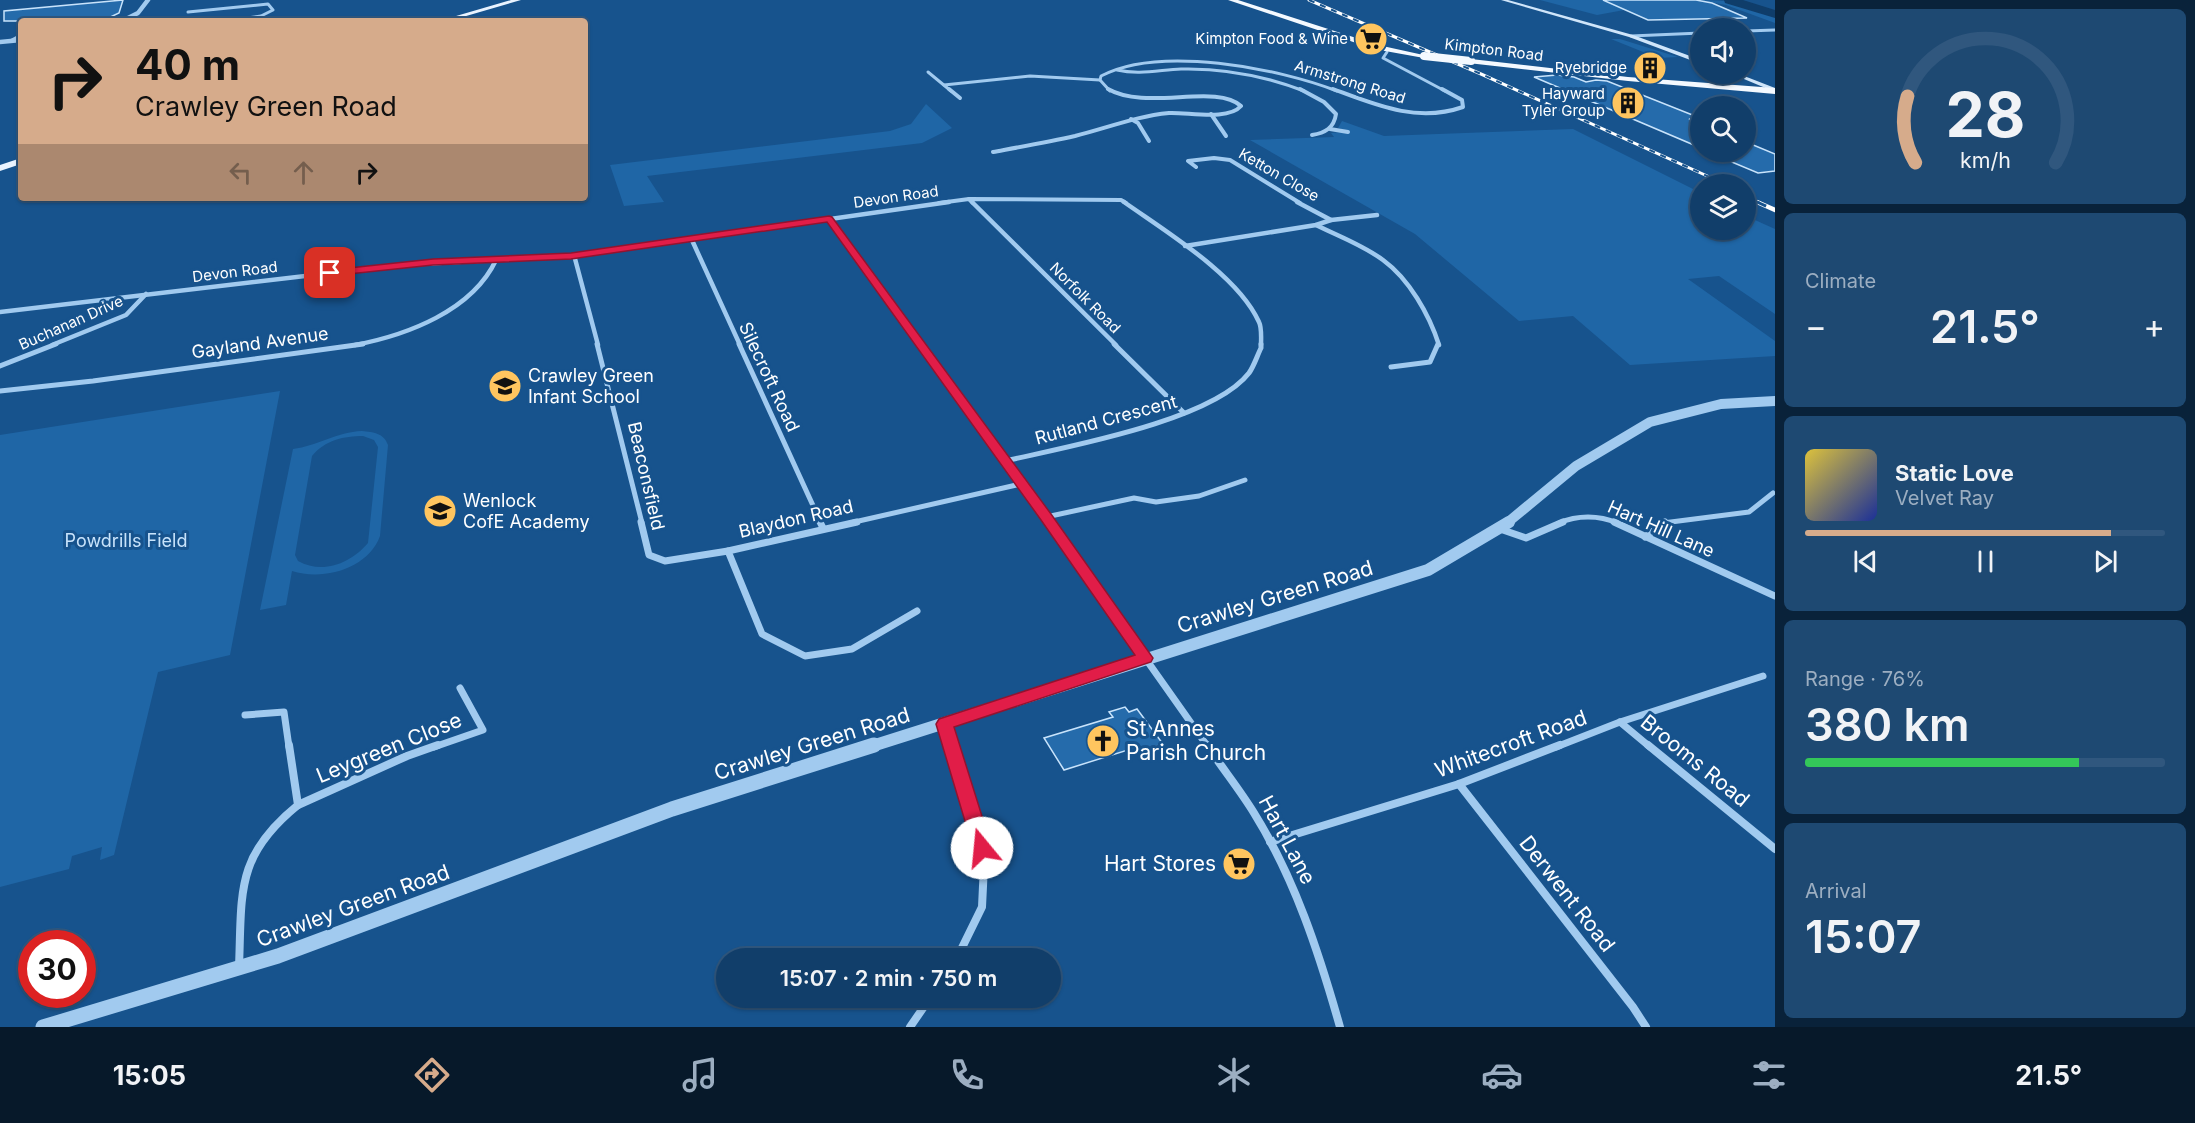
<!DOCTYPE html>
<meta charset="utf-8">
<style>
body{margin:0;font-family:Inter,sans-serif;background:#1e4972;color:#f1f3f6;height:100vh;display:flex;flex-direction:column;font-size:22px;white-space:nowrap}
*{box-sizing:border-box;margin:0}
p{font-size:20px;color:#9caec1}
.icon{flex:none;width:33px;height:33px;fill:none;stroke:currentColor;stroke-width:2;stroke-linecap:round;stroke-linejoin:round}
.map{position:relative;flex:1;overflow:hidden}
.details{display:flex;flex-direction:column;gap:9px;padding:9px;background:#09223a;width:420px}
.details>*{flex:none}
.banner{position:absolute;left:18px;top:18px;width:570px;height:183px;border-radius:6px;box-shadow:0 2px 4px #0004,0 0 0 2px #30577e;background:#d6ab8b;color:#111;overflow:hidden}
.fabs{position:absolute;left:1690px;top:18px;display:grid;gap:12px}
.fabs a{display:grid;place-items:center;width:66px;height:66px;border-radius:50%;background:#113e6a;box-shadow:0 2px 4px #0004,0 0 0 2px #30577e;font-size:30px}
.speed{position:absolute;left:18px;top:930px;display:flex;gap:12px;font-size:30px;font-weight:700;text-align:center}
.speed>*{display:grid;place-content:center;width:78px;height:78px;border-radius:50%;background:#113e6a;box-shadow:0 2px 4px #0004,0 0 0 2px #30577e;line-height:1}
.speed .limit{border:9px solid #d22;background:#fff;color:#111}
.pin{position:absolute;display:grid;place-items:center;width:51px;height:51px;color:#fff;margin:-26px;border-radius:12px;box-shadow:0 3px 9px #0006}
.me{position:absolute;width:66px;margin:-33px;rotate:343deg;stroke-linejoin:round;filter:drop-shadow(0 0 4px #0008)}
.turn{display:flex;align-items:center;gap:21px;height:126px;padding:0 18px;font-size:27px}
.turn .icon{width:78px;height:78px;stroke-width:2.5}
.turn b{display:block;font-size:42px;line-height:51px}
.lanes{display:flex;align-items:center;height:57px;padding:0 18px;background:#0003;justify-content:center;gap:30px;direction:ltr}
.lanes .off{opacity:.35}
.big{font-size:45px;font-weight:600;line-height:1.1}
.details .tile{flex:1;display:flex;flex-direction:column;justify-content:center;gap:9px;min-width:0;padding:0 21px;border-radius:9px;background:#1e4972}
.details .dial{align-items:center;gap:0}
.dial svg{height:156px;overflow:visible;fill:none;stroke:#30577e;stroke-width:7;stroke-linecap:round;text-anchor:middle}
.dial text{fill:#f1f3f6;stroke:none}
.song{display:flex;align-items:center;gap:18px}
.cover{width:72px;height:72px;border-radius:9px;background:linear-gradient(135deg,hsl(50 70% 55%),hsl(230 70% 35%))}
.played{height:6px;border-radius:3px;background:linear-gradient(90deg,#d6ab8b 85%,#30577e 85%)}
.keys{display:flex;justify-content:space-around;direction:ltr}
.heat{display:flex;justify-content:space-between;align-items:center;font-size:33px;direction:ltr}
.charge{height:9px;border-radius:4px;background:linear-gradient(90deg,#34c759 76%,#30577e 0)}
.trip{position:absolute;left:716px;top:948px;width:345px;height:60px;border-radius:30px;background:#113e6a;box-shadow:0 2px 4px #0004,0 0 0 2px #30577e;font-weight:600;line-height:60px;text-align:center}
.tab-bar{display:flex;height:96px;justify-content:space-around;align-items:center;background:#07192a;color:#9caec1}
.tab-bar .icon{width:42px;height:42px}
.tab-bar .current{color:#d6ab8b}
.tab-bar b{font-size:27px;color:#f1f3f6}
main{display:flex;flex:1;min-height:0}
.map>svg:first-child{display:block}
.green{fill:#1f66a6;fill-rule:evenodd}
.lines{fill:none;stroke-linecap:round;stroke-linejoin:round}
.river{fill:#0f3d6a;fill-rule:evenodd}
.building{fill:#256bab;stroke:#c8e3fb;stroke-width:1.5}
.minor-far5{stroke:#a1caef;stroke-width:3}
.minor-far4{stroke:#a1caef;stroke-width:4}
.minor-far3{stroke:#a1caef;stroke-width:4.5}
.minor-far2{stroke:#a1caef;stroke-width:5}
.minor-far1{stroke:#a1caef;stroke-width:7}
.minor{stroke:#a1caef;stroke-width:8}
.tertiary-far3{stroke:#a1caef;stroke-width:4.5}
.tertiary-far2{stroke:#a1caef;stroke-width:10}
.tertiary-far1{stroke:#a1caef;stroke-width:12}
.tertiary{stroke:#a1caef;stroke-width:15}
.secondary{fill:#cfe5fa;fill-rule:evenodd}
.primary{fill:#e9f3ff;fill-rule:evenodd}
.trunk{fill:#f4f9ff;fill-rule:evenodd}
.rail-far1-casing{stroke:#fff;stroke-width:3}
.rail-casing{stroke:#fff;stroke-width:4.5}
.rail-far1{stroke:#17538d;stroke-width:2;stroke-dasharray:6;stroke-linecap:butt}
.rail{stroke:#17538d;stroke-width:3;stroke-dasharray:10;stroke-linecap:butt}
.trunk-bridge{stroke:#f4f9ff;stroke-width:8}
.route{fill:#e11d48;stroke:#92132f;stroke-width:1.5}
.labels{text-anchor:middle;stroke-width:6;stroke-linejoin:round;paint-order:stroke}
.far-poi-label{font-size:15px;fill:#fff;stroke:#17538d;text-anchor:end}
.far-street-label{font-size:15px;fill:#fff;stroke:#17538d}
.street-label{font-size:18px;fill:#fff;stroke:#17538d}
.poi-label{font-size:18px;fill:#fff;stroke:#17538d;text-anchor:start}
.park-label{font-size:18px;fill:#c8e3fb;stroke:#17538d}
.near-street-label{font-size:21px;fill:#fff;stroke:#17538d}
.near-poi-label{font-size:21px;fill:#fff;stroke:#17538d;text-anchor:start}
</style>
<main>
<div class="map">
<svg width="1775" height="1027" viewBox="0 0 1775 1027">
<rect width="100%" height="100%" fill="#17538d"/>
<g class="green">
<polygon points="1540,0 1604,0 1635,8 1597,15"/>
<path d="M1698,0C1725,0 1749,3 1775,12V23L1726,5Z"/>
<polygon points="1611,39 1620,39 1678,57 1658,58"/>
<polygon points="926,104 952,128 922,143 647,176 664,202 624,206 610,165 890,131 911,124"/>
<polygon points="1342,121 1384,136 1573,129 1701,193 1701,230 1746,230 1746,216 1775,229 1775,314 1719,276 1688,279 1775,341 1775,356 1630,365 1573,316 1519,321 1415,234 1250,140 1334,137 1331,133 1348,131 1338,128"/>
<polygon points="280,391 230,655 158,672 114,855 100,860 102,847 72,856 69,869 0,887 0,435"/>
<path d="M362,431C373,432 384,433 388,445L380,536C368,569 323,581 292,571L286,605L260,610L293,449C317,446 337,432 362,431ZM363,436L374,440L378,447L368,543C351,563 323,575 298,561L295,555L312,456C325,440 344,436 363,436Z"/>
</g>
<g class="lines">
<polygon class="river" points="1724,0 1743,0 1775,10 1775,18 1725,3"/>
</g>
<g class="building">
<polygon points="123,0 119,13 102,21 4,21 4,11"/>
<polygon points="1603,0 1696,0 1712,3 1747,18 1648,20"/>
<polygon points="1557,75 1574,77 1586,82 1596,80 1607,81 1700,118 1689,119 1701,124 1701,148 1534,77"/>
<polygon points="1746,142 1775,154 1775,171 1758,173 1708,152 1746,152"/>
<polygon points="1125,707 1129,712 1137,709 1163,744 1138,752 1134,748 1064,770 1044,738 1113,717 1109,712"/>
</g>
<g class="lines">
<g class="minor-far5">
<polyline points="188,12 268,4 273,10 261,16 226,21"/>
<polyline points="1746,31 1775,30"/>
<polyline points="1631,36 1701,33"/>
<polyline points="10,41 21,35"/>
<polyline points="1387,52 1383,58 1445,91"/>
<path d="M1117,70C1139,75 1159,70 1181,69C1223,68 1265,76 1304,91"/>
<polyline points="928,72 951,91"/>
<polyline points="944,85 1030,76 1100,80"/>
<path d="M1110,91L1100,80L1101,76C1159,45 1278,68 1337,91"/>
</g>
<g class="minor-far4">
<polyline points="949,89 960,98"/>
<path d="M1300,89L1324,102L1336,114C1334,128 1325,133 1312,135"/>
<path d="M1333,89C1376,105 1417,123 1463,107L1462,100L1442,89"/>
<polyline points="1211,114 1226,136"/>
<polyline points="1131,119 1138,123 1149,141"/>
<polyline points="1330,129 1348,132"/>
<path d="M993,152C1020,147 1048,142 1075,136C1107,128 1137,116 1169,113C1188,112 1228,121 1241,106C1216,83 1146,111 1108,89"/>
<polyline points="1196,167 1188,161 1214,158 1230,160 1300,203"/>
<polyline points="969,199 973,203"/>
<polyline points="939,203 969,199 1121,200 1126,203"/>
</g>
<g class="minor-far3">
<polyline points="972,202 1116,345"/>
<path d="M1124,202C1165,231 1238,275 1259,322C1262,328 1261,338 1261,345"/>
<polyline points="1297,202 1331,220"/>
<polyline points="829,219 921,345"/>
<path d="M1316,225C1338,236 1363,245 1383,260C1409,279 1429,314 1439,345"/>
<polyline points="691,238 740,345"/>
<polyline points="1185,246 1316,225 1331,220 1377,215"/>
<polyline points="574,255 598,345"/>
<polyline points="0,312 399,265 571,256 949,202"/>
<polyline points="52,345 126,315 146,294"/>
<path d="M355,345C407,335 472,311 496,260"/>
</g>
<g class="minor-far2">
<polyline points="597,344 642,523"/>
<polyline points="739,344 821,523"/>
<polyline points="920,344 1050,523"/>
<polyline points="1114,344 1184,413"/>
<polyline points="0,366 56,344"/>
<polyline points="1391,367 1430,362 1438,344"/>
<polyline points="0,391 93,381 363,344"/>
<path d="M1005,461C1065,447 1212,421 1249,373C1254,366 1257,356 1261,348V344"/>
<polyline points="1046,517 1134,498 1156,502 1199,496 1245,480"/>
<polyline points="850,523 1021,484"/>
<path d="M1559,523C1577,515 1599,515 1617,523"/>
<polyline points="1663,523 1749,512 1773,493"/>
</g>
<g class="minor-far1">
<polyline points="641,522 649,555 665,561 728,551"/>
<polyline points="820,522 823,528"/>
<polyline points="857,522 728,551 762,634 805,656 852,649 917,611"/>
<polyline points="1049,522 1208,747"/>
<polyline points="1614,522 1775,596"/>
<polyline points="1500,529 1526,538 1563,522"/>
<polyline points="1645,537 1665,522"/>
<polyline points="245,715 284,712 289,747"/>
<polyline points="1620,722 1650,747"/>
<polyline points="945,724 952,747"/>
<polyline points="434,747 483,730 460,688"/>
<polyline points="1556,747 1620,722 1763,676"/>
</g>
<g class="minor">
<polyline points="951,745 982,848 984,865 982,907 957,958"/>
<path d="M1207,745C1222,768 1240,790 1254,813C1295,879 1319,953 1340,1027"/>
<polyline points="1648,745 1775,849"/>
<polyline points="1459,784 1633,1007 1646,1027"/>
<polyline points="298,805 407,756 438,745"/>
<polyline points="1270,842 1459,784 1560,745"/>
<path d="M239,967C242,892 235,856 298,805L289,745"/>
<polyline points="910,1027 930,998"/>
</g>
<g class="tertiary-far3">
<polyline points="122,21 138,13 148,0"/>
<polyline points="0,42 21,40"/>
</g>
<polyline class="tertiary-far2" points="1507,523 1576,466 1650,422 1721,404 1775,401"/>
<polyline class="tertiary-far1" points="869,747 1428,570 1509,522"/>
<polyline class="tertiary" points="43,1027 278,956 672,809 874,745"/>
<g class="secondary">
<polygon points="1501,0 1508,0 1633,35 1701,60 1701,64 1629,37"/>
<polygon points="1732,74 1739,74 1775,88 1775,92"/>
</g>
<g class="primary">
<polygon points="511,0 521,0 449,21 439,21"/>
<polygon points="21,158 21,164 0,171 0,165"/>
</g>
<g class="trunk">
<polygon points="1228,0 1238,0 1378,45 1428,56 1424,58 1374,49"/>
<polygon points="1471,59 1628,77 1775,88 1775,94 1628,81 1468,63 1467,61"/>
</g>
<g class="rail-far1-casing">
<g id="rail-far1">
<polyline points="1309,0 1481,74 1725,184"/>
<polyline points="1746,197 1760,203"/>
</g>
</g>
<g class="rail-casing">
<polyline id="rail" points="1757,202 1775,210"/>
</g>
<use href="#rail-far1" class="rail-far1"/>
<use href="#rail" class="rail"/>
<polyline class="trunk-bridge" points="1424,56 1471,61"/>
</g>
<polygon class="route" points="829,216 832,217 1051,514 1153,658 1151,662 954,727 992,848 989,854 982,856 976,854 973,848 936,724 939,719 1135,655 1041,520 827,222 571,259 433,265 330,276 325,273 330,270 433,259 571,253"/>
<defs>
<g id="supermarket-disc" transform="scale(1.725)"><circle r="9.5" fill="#ffc55f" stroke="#17538d"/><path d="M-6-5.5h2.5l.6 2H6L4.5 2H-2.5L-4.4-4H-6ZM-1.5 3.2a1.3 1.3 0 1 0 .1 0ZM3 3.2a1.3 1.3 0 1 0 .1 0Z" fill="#111"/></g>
<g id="building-disc" transform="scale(1.725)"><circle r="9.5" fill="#ffc55f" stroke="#17538d"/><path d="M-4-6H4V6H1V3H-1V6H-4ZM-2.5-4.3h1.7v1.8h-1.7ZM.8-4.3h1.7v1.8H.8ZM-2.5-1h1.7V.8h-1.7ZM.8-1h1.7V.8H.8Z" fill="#111"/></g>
<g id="school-disc" transform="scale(1.725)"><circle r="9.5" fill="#ffc55f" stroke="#17538d"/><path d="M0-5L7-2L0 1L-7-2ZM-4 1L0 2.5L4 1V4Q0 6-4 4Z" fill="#111"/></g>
<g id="church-disc" transform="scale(1.725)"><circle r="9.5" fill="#ffc55f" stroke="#17538d"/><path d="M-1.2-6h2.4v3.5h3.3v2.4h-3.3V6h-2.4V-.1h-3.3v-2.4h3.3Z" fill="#111"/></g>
</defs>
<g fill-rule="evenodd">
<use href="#supermarket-disc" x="1371" y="39"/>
<use href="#building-disc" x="1650" y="68"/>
<use href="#building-disc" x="1628" y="103"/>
<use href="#school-disc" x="505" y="386"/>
<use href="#school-disc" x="440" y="511"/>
<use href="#church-disc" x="1103" y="741"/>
<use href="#supermarket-disc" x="1239" y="864"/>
</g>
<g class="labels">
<g class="far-poi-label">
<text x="1348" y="44">Kimpton Food &amp; Wine</text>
<text x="1627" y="73">Ryebridge</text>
<text x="1605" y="99">Hayward<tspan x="1605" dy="17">Tyler Group</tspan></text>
</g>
<g class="far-street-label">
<text transform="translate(1494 50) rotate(7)" y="5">Kimpton Road</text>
<text transform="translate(1350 82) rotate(17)" y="5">Armstrong Road</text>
<text transform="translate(1279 175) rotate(30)" y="5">Ketton Close</text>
<text transform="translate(896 197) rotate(-8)" y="5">Devon Road</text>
<text transform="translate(235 272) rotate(-7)" y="5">Devon Road</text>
<text transform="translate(1085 298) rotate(45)" y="5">Norfolk Road</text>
<text transform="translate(71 323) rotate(-24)" y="5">Buchanan Drive</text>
</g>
<g class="street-label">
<text transform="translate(260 343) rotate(-8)" y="6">Gayland Avenue</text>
<text transform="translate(769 377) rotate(65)" y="6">Silecroft Road</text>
<text transform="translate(1106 420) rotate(-15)" y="6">Rutland Crescent</text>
<text transform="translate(646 476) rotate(77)" y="6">Beaconsfield</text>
<text transform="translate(796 519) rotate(-13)" y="6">Blaydon Road</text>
<text transform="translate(1661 529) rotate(24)" y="6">Hart Hill Lane</text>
</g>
<g class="poi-label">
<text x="528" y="382">Crawley Green<tspan x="528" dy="21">Infant School</tspan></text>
<text x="463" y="507">Wenlock<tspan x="463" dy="21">CofE Academy</tspan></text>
</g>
<g class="park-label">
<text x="126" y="547">Powdrills Field</text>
</g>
<g class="near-street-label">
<text transform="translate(1275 597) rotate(-17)" y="7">Crawley Green Road</text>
<text transform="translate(812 744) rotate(-17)" y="7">Crawley Green Road</text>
<text transform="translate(1511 744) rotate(-20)" y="7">Whitecroft Road</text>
<text transform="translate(389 748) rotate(-22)" y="7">Leygreen Close</text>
<text transform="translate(1695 761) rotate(39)" y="7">Brooms Road</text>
<text transform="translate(1287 840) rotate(62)" y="7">Hart Lane</text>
<text transform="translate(1567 894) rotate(52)" y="7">Derwent Road</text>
<text transform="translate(353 906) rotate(-20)" y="7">Crawley Green Road</text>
</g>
<g class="near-poi-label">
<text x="1126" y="736">St Annes<tspan x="1126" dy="24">Parish Church</tspan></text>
<text x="1216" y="871" text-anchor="end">Hart Stores</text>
</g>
</g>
</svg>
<div class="fabs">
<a><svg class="icon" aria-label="sound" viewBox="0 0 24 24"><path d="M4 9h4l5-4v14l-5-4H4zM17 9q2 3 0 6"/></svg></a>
<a><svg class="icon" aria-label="search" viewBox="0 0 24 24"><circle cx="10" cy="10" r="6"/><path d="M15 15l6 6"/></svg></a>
<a><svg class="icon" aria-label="layers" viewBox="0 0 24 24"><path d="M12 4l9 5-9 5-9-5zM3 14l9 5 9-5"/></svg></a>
</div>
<div class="speed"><div class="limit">30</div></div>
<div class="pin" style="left:330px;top:273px;background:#d93025"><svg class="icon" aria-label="arrive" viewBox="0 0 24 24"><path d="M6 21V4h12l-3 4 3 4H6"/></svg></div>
<svg class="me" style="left:982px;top:848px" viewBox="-20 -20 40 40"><circle r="19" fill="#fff"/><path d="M0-13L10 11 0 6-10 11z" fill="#e11d48"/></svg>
<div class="trip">15:07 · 2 min · 750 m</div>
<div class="banner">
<div class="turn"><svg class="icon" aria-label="right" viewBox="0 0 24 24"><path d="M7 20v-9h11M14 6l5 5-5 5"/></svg><div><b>40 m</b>Crawley Green Road</div></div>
<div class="lanes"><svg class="icon off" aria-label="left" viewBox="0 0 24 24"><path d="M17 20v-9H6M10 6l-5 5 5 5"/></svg><svg class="icon off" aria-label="ahead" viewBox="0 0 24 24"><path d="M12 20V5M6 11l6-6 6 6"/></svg><svg class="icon" aria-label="right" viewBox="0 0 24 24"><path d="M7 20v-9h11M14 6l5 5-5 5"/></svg></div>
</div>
</div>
<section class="details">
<div class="tile dial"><svg viewBox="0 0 100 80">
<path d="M14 69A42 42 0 1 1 86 69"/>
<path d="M14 69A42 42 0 0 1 10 35" stroke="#d6ab8b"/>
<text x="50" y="56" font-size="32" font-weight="700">28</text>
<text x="50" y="72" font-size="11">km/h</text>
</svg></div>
<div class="tile"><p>Climate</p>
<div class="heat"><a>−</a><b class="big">21.5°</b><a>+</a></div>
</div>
<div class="tile">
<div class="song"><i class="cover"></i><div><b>Static Love</b><p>Velvet Ray</p></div></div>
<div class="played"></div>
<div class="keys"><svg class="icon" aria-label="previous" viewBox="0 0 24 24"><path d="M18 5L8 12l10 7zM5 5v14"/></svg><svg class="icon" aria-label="pause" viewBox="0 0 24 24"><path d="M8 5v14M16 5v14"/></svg><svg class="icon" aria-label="next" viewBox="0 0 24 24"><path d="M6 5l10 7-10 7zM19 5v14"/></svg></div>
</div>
<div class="tile"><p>Range · 76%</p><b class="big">380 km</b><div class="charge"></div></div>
<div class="tile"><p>Arrival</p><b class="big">15:07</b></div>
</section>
</main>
<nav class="tab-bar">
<b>15:05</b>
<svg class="icon current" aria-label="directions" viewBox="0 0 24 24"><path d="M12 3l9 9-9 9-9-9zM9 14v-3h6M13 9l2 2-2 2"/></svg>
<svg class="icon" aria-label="music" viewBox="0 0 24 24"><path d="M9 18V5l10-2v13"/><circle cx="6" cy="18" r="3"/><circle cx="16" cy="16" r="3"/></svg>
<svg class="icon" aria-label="phone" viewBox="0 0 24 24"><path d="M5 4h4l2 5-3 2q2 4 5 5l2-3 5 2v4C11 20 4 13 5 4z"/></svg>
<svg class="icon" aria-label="climate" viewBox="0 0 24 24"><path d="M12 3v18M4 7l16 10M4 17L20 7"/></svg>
<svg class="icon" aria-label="car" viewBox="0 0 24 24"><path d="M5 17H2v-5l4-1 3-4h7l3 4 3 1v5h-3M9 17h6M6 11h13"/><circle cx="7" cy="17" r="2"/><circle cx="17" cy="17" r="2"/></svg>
<svg class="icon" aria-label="filters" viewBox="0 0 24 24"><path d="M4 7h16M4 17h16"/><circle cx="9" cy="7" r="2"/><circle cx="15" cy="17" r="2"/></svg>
<b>21.5°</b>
</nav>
